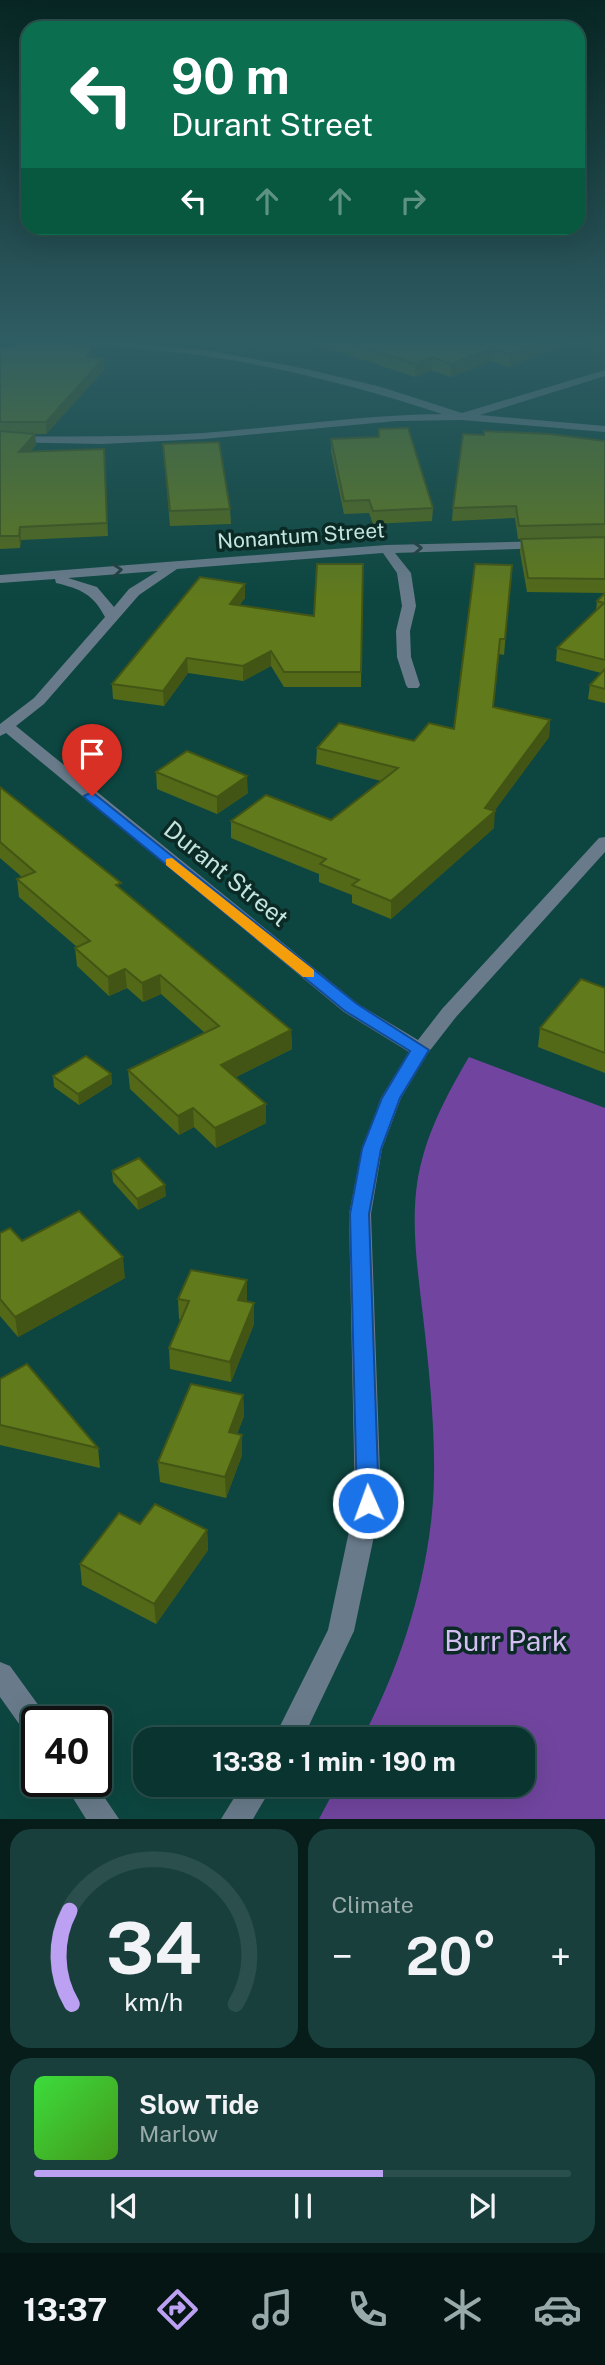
<!DOCTYPE html>
<meta charset="utf-8">
<style>
body{margin:0;font-family:"Public Sans",sans-serif;background:#183f3c;color:#f1f3f6;height:100vh;display:flex;flex-direction:column;font-size:26px;white-space:nowrap}
*{box-sizing:border-box;margin:0}
p{font-size:23px;color:#99aaab}
.icon{flex:none;width:38px;height:38px;fill:none;stroke:currentColor;stroke-width:2;stroke-linecap:round;stroke-linejoin:round}
.map{position:relative;height:1819px;overflow:hidden}
.details{display:flex;flex-direction:column;gap:10px;padding:10px;background:#061d1a;flex:1}
.details>*{flex:none}
.hud{position:absolute;left:21px;top:21px;width:564px;height:214px;border-radius:21px;box-shadow:0 7px 28px #0002,0 0 0 2px #2a4f4c;background:#0b6e4f;color:#fff;overflow:hidden}
.speed{position:absolute;left:21px;top:1706px;display:flex;gap:14px;font-size:35px;font-weight:700;text-align:center}
.speed>*{display:grid;place-content:center;width:91px;height:91px;border-radius:50%;background:#0a3430;box-shadow:0 7px 28px #0002,0 0 0 2px #2a4f4c;line-height:1}
.speed .limit{border:4px solid #111;border-radius:10px;background:#fff;color:#111}
.pin{position:absolute;display:grid;place-items:center;width:60px;height:60px;color:#fff;margin:-72px -30px;border-radius:50% 50% 50% 0;rotate:-45deg;box-shadow:0 0 7px #0007}
.pin .icon{rotate:45deg}
.me{position:absolute;width:77px;margin:-38px;rotate:358deg;stroke-linejoin:round;filter:drop-shadow(0 0 5px #0008)}
.turn{display:flex;align-items:center;gap:24px;height:147px;padding:0 35px;font-size:32px}
.turn .icon{width:91px;height:91px;stroke-width:2.5}
.turn b{display:block;font-size:49px;line-height:60px}
.lanes{display:flex;align-items:center;height:66px;padding:0 35px;background:#0003;justify-content:center;gap:35px;direction:ltr}
.lanes .off{opacity:.35}
.big{font-size:52px;font-weight:700;line-height:1.1}
.details .widget{flex:1;display:flex;flex-direction:column;justify-content:center;gap:10px;min-width:0;padding:0 24px;border-radius:21px;background:#183f3c}
.details .dial{align-items:center;gap:0}
.dial svg{height:182px;overflow:visible;fill:none;stroke:#2a4f4c;stroke-width:7;stroke-linecap:round;text-anchor:middle}
.dial text{fill:#f1f3f6;stroke:none}
.song{display:flex;align-items:center;gap:21px}
.cover{width:84px;height:84px;border-radius:10px;background:linear-gradient(135deg,hsl(120 70% 55%),hsl(100 70% 35%))}
.played{height:7px;border-radius:4px;background:linear-gradient(90deg,#bca0f2 65%,#2a4f4c 65%)}
.keys{display:flex;justify-content:space-around;direction:ltr}
.heat{display:flex;justify-content:space-between;align-items:center;font-size:38px;direction:ltr}
.details .tiles{flex:1;display:grid;gap:10px;grid-template-columns:1fr 1fr}
.widget:last-child{grid-column:span 2}
.trip{position:absolute;left:133px;top:1727px;width:402px;height:70px;border-radius:21px;background:#0a3430;box-shadow:0 7px 28px #0002,0 0 0 2px #2a4f4c;font-weight:700;line-height:70px;text-align:center}
.tabs{display:flex;height:112px;justify-content:space-around;align-items:center;background:#041513;color:#99aaab}
.tabs .icon{width:49px;height:49px}
.tabs .on{color:#bca0f2}
.tabs b{font-size:32px;color:#f1f3f6}
.map>svg:first-child{display:block}
.green{fill:#71459f}
.lines{fill:none;stroke-linecap:round;stroke-linejoin:round}
.minor{fill:#697b8b;fill-rule:evenodd}
.wall{fill:#536918}
.shaded-wall{fill:#435514}
.building{fill:#607a1c;stroke:#435514;stroke-width:2}
.oneway{stroke:#223e3e}
.route{fill:#1a73e8;stroke:#114b97;stroke-width:2}
.slow{fill:#f59e0b}
.labels{text-anchor:middle;stroke-width:7;stroke-linejoin:round;paint-order:stroke}
.far-street-label{font-size:21px;fill:#c3e5df;stroke:#0b2925}
.street-label{font-size:24px;fill:#c3e5df;stroke:#0b2925}
.near-park-label{font-size:28px;fill:#d4bff1;stroke:#0b2925}
</style>
<div class="map">
<svg width="605" height="1819" viewBox="0 0 605 1819">
<rect width="100%" height="100%" fill="#0d4640"/>
<path class="green" d="M469,1057L605,1108V1819H319L337,1785H523V1740L362,1739C399,1669 424,1592 432,1513C438,1453 430,1377 423,1316C418,1273 411,1227 417,1184C424,1137 446,1096 469,1057Z"/>
<g class="lines">
<g class="minor">
<path d="M89,342H124L212,351L306,369L381,387L462,413L605,370V376L480,415L605,426V432L462,420L396,421L203,439L102,444L0,442V436C68,437 135,437 203,433C282,427 362,415 442,414C367,389 290,369 212,357C173,351 133,349 94,345Z"/>
<path d="M545,541L551,545L550,548L395,553L411,573L416,606L410,631L411,657L420,685L418,688H408L406,685L397,657L396,631L402,606L397,573L383,553L177,569L139,595L44,704L16,726L358,1004L418,1040L442,1009L599,838L605,837V852L456,1017L428,1053L401,1098L382,1149L371,1214L381,1503L354,1631L302,1740H273L328,1630L355,1503L349,1214L362,1149L381,1098L409,1052L344,1012L6,733L0,736V724L34,698L105,617C93,594 81,589 56,583L55,579L0,583V575L386,545ZM158,571L129,589L114,607L97,587L68,578Z"/>
<polygon points="0,1662 10,1666 47,1717 49,1722 37,1722 37,1739 27,1735 0,1697"/>
<polygon points="63,1782 94,1782 119,1819 86,1819"/>
<polygon points="242,1785 273,1785 253,1819 221,1819"/>
</g>
</g>
<g class="wall">
<polygon points="310,342 597,342 584,348 568,343 509,367 491,361 450,377 431,370 415,377"/>
<polygon points="91,346 91,358 103,359 104,370 46,434 35,434 36,445 31,451 104,449 108,536 21,540 20,548 0,549 0,347 14,348"/>
<polygon points="331,439 433,508 432,521 373,524 369,513 344,514 331,452"/>
<polygon points="605,441 605,593 527,592 520,552 521,539 577,538 518,539 515,518 452,521 453,508"/>
<polygon points="163,444 230,509 231,524 170,526"/>
<polygon points="363,564 361,687 284,687 271,666 243,681 188,673 164,706 113,699 112,684 245,584 245,598 239,605 314,616"/>
<polygon points="512,565 504,655 499,654 493,707 550,720 549,737 494,811 494,828 391,919 352,903 352,895 319,882 319,874 231,838 231,821 331,820 381,781 316,764 317,748 414,741 454,729"/>
<polygon points="605,593 605,703 588,699 590,685 601,673 556,661 557,648 596,611 597,601"/>
<polygon points="156,772 248,793 217,814 157,789"/>
<polygon points="0,787 122,890 291,1030 292,1049 236,1077 266,1123 216,1148 194,1127 179,1135 130,1089 128,1070 205,1033 161,994 143,1002 127,988 109,996 77,966 75,948 77,947 19,897 17,879 22,877 0,858"/>
<polygon points="605,988 605,1073 538,1047 540,1028"/>
<polygon points="111,1074 112,1084 79,1105 54,1087 53,1076"/>
<polygon points="112,1171 166,1196 138,1210 113,1182"/>
<polygon points="0,1233 22,1241 125,1278 18,1337 0,1316"/>
<polygon points="178,1299 247,1300 247,1302 254,1324 231,1382 170,1369 169,1348 181,1320 179,1319"/>
<polygon points="0,1379 98,1448 100,1468 0,1445"/>
<polygon points="243,1395 244,1416 237,1434 242,1435 242,1455 226,1498 160,1482 158,1462"/>
<polygon points="207,1530 208,1550 156,1624 82,1585 80,1564"/>
</g>
<g class="shaded-wall">
<polygon points="539,342 568,342 568,343 509,367 510,354"/>
<polygon points="584,342 597,342 584,348"/>
<polygon points="91,346 91,357 88,368 87,357"/>
<polygon points="492,348 491,361 450,377 451,364"/>
<polygon points="432,357 431,370 415,377 415,364"/>
<polygon points="103,359 104,370 46,434 46,422"/>
<polygon points="35,434 36,445 20,464 19,452"/>
<polygon points="20,527 21,540 20,548 19,536"/>
<polygon points="245,584 245,598 230,618 230,604"/>
<polygon points="271,651 271,666 243,681 243,666"/>
<polygon points="187,658 188,673 164,706 163,691"/>
<polygon points="550,720 549,737 493,813 495,811 494,828 391,919 391,901 485,808"/>
<polygon points="247,776 248,793 217,814 217,797"/>
<polygon points="125,969 127,988 109,996 108,977"/>
<polygon points="160,975 161,994 143,1002 142,983"/>
<polygon points="291,1030 292,1049 222,1084 221,1065"/>
<polygon points="111,1074 112,1084 79,1105 78,1094"/>
<polygon points="266,1104 266,1123 216,1148 215,1128"/>
<polygon points="193,1108 194,1127 179,1135 178,1116"/>
<polygon points="165,1185 166,1196 138,1210 137,1199"/>
<polygon points="123,1257 125,1278 18,1337 15,1317"/>
<polygon points="247,1280 247,1300 239,1320 238,1300"/>
<polygon points="254,1303 254,1324 231,1382 230,1362"/>
<polygon points="243,1395 244,1416 230,1452 229,1432"/>
<polygon points="242,1435 242,1455 226,1498 225,1477"/>
<polygon points="207,1530 208,1550 156,1624 154,1604"/>
</g>
<g class="building">
<polygon points="17,342 59,342 91,346 87,357 103,359 46,422 0,422 0,347 14,348"/>
<polygon points="349,342 539,342 510,354 492,348 451,364 432,357 415,364"/>
<polygon points="408,428 433,508 373,511 369,500 344,501 331,439 379,437 379,429"/>
<polygon points="0,431 35,434 19,452 104,449 107,523 20,527 19,536 0,536"/>
<polygon points="484,431 549,434 605,441 605,524 519,526 516,506 453,508 463,434 484,435"/>
<polygon points="219,442 230,509 170,511 163,444"/>
<polygon points="605,537 605,579 528,578 521,539"/>
<polygon points="317,564 363,564 361,672 284,672 271,651 243,666 187,658 163,691 112,684 200,577 245,584 230,604 314,616"/>
<polygon points="475,564 512,565 505,639 500,639 493,707 550,720 485,808 495,811 391,901 352,885 359,880 320,864 326,859 231,821 266,795 331,820 398,768 317,748 339,723 414,741 429,723 454,729"/>
<polygon points="605,593 605,660 557,648 604,603 597,601"/>
<polygon points="605,669 605,689 590,685"/>
<polygon points="187,751 247,776 217,797 156,772"/>
<polygon points="0,787 121,883 116,885 291,1030 221,1065 266,1104 215,1128 193,1108 178,1116 128,1070 219,1026 160,975 142,983 125,969 108,977 75,948 90,941 17,879 35,872 0,842"/>
<polygon points="581,979 605,988 605,1053 540,1028"/>
<polygon points="86,1056 111,1074 78,1094 53,1076"/>
<polygon points="139,1158 165,1185 137,1199 112,1171"/>
<polygon points="79,1211 123,1257 15,1317 0,1299 0,1233 10,1228 22,1241"/>
<polygon points="191,1270 247,1280 238,1300 254,1303 230,1362 169,1348 189,1301 178,1299"/>
<polygon points="27,1364 98,1448 0,1425 0,1379"/>
<polygon points="191,1384 243,1395 229,1432 242,1435 225,1477 158,1462"/>
<polygon points="155,1504 207,1530 154,1604 80,1564 119,1513 140,1524"/>
</g>
<defs><path id="oneway-chevron" d="M-2-3.5L2.5 0L-2 3.5" fill="none" stroke-width="1.6" stroke-linecap="round" stroke-linejoin="round" transform="scale(1.75)"/></defs>
<g class="oneway">
<use href="#oneway-chevron" transform="translate(417 548) rotate(-2)"/>
<use href="#oneway-chevron" transform="translate(117 570) rotate(-5)"/>
</g>
<linearGradient id="sky" x2="0" y2="1"><stop stop-color="#072623"/><stop offset="0.57" stop-color="#2f5d64"/><stop offset="1" stop-color="#2f5d64" stop-opacity="0"/></linearGradient>
<rect width="605" height="597" fill="url(#sky)"/>
<polygon class="route" points="92,792 357,1004 429,1050 400,1098 381,1149 369,1214 379,1503 376,1510 368,1513 360,1510 357,1503 350,1214 362,1149 382,1098 410,1051 345,1011 86,799 84,796"/>
<polygon class="slow" points="172,858 314,970 314,977 303,977 166,865 166,859"/>
<g class="labels">
<g class="far-street-label">
<text transform="translate(301 536) rotate(-4)" y="7">Nonantum Street</text>
</g>
<g class="street-label">
<text transform="translate(226 874) rotate(39)" y="8">Durant Street</text>
</g>
<g class="near-park-label">
<text x="506" y="1651">Burr Park</text>
</g>
</g>
</svg>
<div class="speed"><div class="limit">40</div></div>
<div class="pin" style="left:92px;top:796px;background:#d93025"><svg class="icon" aria-label="arrive" viewBox="0 0 24 24"><path d="M6 21V4h12l-3 4 3 4H6"/></svg></div>
<svg class="me" style="left:368px;top:1503px" viewBox="-20 -20 40 40"><circle r="17" fill="#1a73e8" stroke="#fff" stroke-width="3"/><path d="M0-11L8 9 0 5-8 9z" fill="#fff"/></svg>
<div class="trip">13:38 · 1 min · 190 m</div>
<div class="hud">
<div class="turn"><svg class="icon" aria-label="left" viewBox="0 0 24 24"><path d="M17 20v-9H6M10 6l-5 5 5 5"/></svg><div><b>90 m</b>Durant Street</div></div>
<div class="lanes"><svg class="icon" aria-label="left" viewBox="0 0 24 24"><path d="M17 20v-9H6M10 6l-5 5 5 5"/></svg><svg class="icon off" aria-label="ahead" viewBox="0 0 24 24"><path d="M12 20V5M6 11l6-6 6 6"/></svg><svg class="icon off" aria-label="ahead" viewBox="0 0 24 24"><path d="M12 20V5M6 11l6-6 6 6"/></svg><svg class="icon off" aria-label="right" viewBox="0 0 24 24"><path d="M7 20v-9h11M14 6l5 5-5 5"/></svg></div>
</div>
</div>
<section class="details">
<div class="tiles">
<div class="widget dial"><svg viewBox="0 0 100 80">
<path d="M14 69A42 42 0 1 1 86 69"/>
<path d="M14 69A42 42 0 0 1 13 28" stroke="#bca0f2"/>
<text x="50" y="56" font-size="32" font-weight="700">34</text>
<text x="50" y="72" font-size="11">km/h</text>
</svg></div>
<div class="widget"><p>Climate</p>
<div class="heat"><a>−</a><b class="big">20°</b><a>+</a></div>
</div>
<div class="widget">
<div class="song"><i class="cover"></i><div><b>Slow Tide</b><p>Marlow</p></div></div>
<div class="played"></div>
<div class="keys"><svg class="icon" aria-label="previous" viewBox="0 0 24 24"><path d="M18 5L8 12l10 7zM5 5v14"/></svg><svg class="icon" aria-label="pause" viewBox="0 0 24 24"><path d="M8 5v14M16 5v14"/></svg><svg class="icon" aria-label="next" viewBox="0 0 24 24"><path d="M6 5l10 7-10 7zM19 5v14"/></svg></div>
</div>
</div>
</section>
<nav class="tabs">
<b>13:37</b>
<svg class="icon on" aria-label="directions" viewBox="0 0 24 24"><path d="M12 3l9 9-9 9-9-9zM9 14v-3h6M13 9l2 2-2 2"/></svg>
<svg class="icon" aria-label="music" viewBox="0 0 24 24"><path d="M9 18V5l10-2v13"/><circle cx="6" cy="18" r="3"/><circle cx="16" cy="16" r="3"/></svg>
<svg class="icon" aria-label="phone" viewBox="0 0 24 24"><path d="M5 4h4l2 5-3 2q2 4 5 5l2-3 5 2v4C11 20 4 13 5 4z"/></svg>
<svg class="icon" aria-label="climate" viewBox="0 0 24 24"><path d="M12 3v18M4 7l16 10M4 17L20 7"/></svg>
<svg class="icon" aria-label="car" viewBox="0 0 24 24"><path d="M5 17H2v-5l4-1 3-4h7l3 4 3 1v5h-3M9 17h6M6 11h13"/><circle cx="7" cy="17" r="2"/><circle cx="17" cy="17" r="2"/></svg>
</nav>
